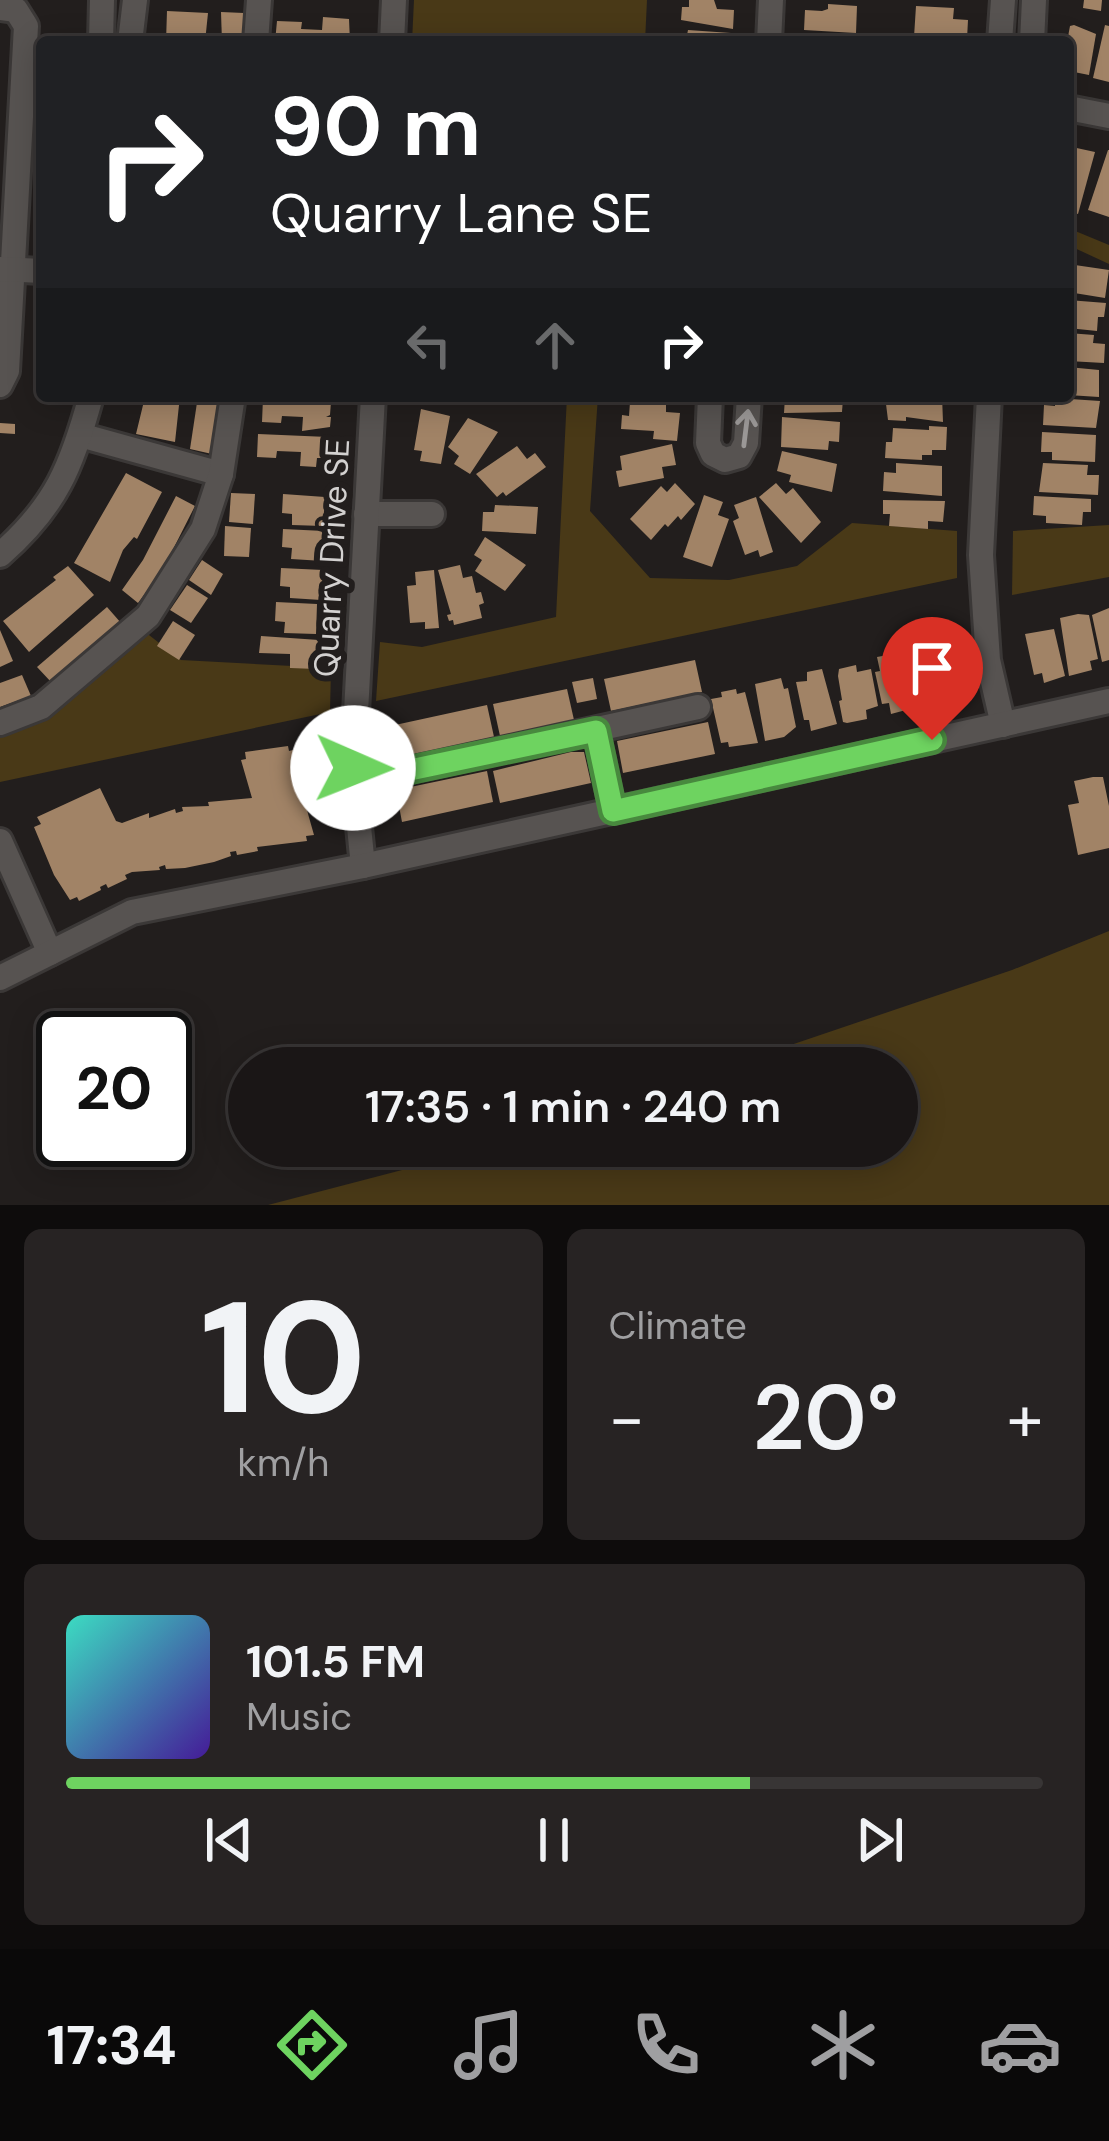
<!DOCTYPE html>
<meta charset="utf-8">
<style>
body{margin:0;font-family:"DM Sans",sans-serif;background:#272323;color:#f1f3f6;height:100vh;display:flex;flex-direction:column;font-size:45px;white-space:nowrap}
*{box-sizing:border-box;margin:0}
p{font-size:39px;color:#9f9fa1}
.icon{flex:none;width:66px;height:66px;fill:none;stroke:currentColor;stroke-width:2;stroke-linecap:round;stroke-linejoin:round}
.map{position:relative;height:1205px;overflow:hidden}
.panel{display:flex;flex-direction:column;gap:24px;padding:24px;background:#0e0c0c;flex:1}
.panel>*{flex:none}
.guide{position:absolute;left:36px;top:36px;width:1038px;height:366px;border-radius:12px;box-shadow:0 6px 30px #0003,0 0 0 3px #383535;background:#202124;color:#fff;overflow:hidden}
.speed{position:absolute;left:36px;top:1011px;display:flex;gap:24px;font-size:60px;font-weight:700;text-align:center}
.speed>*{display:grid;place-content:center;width:156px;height:156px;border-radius:50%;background:#1a1616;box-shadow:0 6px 30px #0003,0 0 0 3px #383535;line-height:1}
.speed .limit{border:6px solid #111;border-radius:18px;background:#fff;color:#111}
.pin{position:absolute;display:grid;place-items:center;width:102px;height:102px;color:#fff;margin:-123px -51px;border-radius:50% 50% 50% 0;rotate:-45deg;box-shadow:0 0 12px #0007}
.pin .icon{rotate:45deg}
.me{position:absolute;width:132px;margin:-66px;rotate:91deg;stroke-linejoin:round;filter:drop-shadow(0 0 9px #0008)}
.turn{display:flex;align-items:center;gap:42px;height:252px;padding:0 36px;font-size:54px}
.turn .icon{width:156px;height:156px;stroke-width:2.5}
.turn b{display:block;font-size:84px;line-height:102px}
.lanes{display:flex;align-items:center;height:114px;padding:0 36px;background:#0003;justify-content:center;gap:60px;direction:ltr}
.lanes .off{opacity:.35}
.big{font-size:90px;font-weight:600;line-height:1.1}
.panel .card{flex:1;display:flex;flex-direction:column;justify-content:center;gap:18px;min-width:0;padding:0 42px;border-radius:18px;background:#272323}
.panel .dial{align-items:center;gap:0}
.dial b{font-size:156px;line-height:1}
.song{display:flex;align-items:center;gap:36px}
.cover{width:144px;height:144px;border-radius:18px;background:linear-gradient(135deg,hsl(170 70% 55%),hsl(260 70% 35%))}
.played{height:12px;border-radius:6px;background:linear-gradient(90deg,#6ed360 70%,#383535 70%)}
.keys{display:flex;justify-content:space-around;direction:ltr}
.heat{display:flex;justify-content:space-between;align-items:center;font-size:66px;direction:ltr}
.panel .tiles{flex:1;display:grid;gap:24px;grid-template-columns:1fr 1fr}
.card:last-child{grid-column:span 2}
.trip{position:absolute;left:228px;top:1047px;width:690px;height:120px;border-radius:60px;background:#1a1616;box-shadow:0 6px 30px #0003,0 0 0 3px #383535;font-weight:600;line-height:120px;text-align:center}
.tabs{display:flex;height:192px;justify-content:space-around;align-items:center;background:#0a0909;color:#9f9fa1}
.tabs .icon{width:84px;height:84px}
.tabs .current{color:#6ed360}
.tabs b{font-size:54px;color:#f1f3f6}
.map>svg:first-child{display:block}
.green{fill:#493917}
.building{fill:#a18366}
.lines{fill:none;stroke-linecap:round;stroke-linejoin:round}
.minor-casing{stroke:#3b3837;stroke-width:30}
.minor{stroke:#575351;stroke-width:24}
.oneway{stroke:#9b9897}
.route-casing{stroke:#48893e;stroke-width:30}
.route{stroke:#6ed360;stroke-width:21}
.labels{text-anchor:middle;stroke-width:12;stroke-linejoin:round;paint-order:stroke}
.street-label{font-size:33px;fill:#d3d1d0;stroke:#221e1d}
</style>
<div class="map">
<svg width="1109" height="1205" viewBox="0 0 1109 1205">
<rect width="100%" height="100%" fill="#221e1d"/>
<g class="green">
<polygon points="414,0 647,0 645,42 412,42"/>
<polygon points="1068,228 1109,245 1109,264 1068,245"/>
<polygon points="567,396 598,396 590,511 650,578 729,580 797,566 852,523 957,531 957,578 376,701 380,642 422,647 556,617"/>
<polygon points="1109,525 1109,577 1012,595 1013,531"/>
<polygon points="140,628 181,660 331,668 330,712 0,782 0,733"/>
<polygon points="1109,931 1109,1205 268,1205 494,1146 897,1146 897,1068 723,1068 1012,970"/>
</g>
<g class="building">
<polygon points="689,0 714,0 717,9 734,10 733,29 681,20 682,7 689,7"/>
<polygon points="1084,0 1102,0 1101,11 1083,8"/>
<polygon points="828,4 857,6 856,33 804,30 805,10 822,11 828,9"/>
<polygon points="916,6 954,8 953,19 968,20 967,39 914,37"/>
<polygon points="167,11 208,13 205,42 166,42"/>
<polygon points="221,12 244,13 244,42 222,42"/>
<polygon points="323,17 349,19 350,42 275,42 277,21 302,22 301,29 322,30"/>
<polygon points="1074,25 1096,34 1089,75 1069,71 1067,42 1070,26"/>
<polygon points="1105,25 1109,26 1109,82 1093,78"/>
<polygon points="688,30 731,33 730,42 678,42 679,35 687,35"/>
<polygon points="804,34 831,36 831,42 803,42"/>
<polygon points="1072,147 1095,152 1078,214 1068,211 1068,162"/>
<polygon points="1108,150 1109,150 1109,217 1088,210"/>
<polygon points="36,189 42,189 40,217 35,217"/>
<polygon points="1068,264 1109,270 1105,298 1068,292"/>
<polygon points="1068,300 1106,303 1104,317 1098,317 1097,331 1068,328"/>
<polygon points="1068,333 1094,335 1093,343 1105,344 1104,363 1068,361"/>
<polygon points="1068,367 1099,370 1099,397 1068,395"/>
<polygon points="141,396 180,396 175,442 136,434 144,401"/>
<polygon points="198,396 220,399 212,454 190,449"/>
<polygon points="785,396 837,396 843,398 842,412 784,413"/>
<polygon points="885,396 942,396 943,422 906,417 906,421 888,420"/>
<polygon points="263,398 331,402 330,415 326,417 331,417 330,427 302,431 303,417 282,416 281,423 262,422"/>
<polygon points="1055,398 1100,401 1096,428 1043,425 1044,405 1055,406"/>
<polygon points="630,402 666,405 666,412 680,413 677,441 653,439 654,431 621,429 622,415 629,416"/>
<polygon points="421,409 450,416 441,464 420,461 422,451 414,450"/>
<polygon points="782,417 840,422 839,442 829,441 828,450 781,447"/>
<polygon points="468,418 498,432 470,474 454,464 459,456 448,447"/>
<polygon points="0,423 15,424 15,434 0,433"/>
<polygon points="929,426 947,427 946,450 932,450 932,455 922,455 922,460 885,458 886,442 892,442 893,428 929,430"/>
<polygon points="1042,432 1096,435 1095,462 1052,460 1052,452 1041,452"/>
<polygon points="258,434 328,437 326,458 317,458 316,467 300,466 301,452 277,451 276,458 257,457"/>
<polygon points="672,444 676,465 662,467 664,478 619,487 616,471 622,470 620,456"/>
<polygon points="517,446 527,459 535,453 546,467 506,496 503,492 497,497 476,474"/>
<polygon points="782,451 837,464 832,492 789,482 791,475 777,471"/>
<polygon points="896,463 942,466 942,496 883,491 884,472 896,473"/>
<polygon points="1043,463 1088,465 1087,475 1099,475 1098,495 1039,492"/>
<polygon points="126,473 162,492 137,539 134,537 123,550 110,582 74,563"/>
<polygon points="675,483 695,504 681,520 678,516 668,527 665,524 651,540 630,519 661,486 667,492"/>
<polygon points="776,483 786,494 793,488 821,522 801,543 759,497"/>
<polygon points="231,493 255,494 253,524 229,522"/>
<polygon points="283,494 325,497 323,526 292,525 292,514 282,513"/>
<polygon points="704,495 723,502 718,515 729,519 712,567 683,557"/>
<polygon points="176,496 195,506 162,571 138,603 122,590 143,560"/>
<polygon points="1034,496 1091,499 1091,512 1083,512 1082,525 1046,523 1046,516 1033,515"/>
<polygon points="756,497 773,552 760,557 758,550 745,555 733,521 739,518 734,505"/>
<polygon points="883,500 945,501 943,522 928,521 928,529 889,526 890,514 883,514"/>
<polygon points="495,505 538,507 536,534 482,531 483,512 494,512"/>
<polygon points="225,526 251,528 249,557 224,556"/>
<polygon points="283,529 324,531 323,561 291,559 292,548 282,547"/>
<polygon points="485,537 526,565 505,591 475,571 482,560 474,555"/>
<polygon points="202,560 223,574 211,595 189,580"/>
<polygon points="460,565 463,578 472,576 476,593 481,592 484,603 479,605 482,618 454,625 453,620 449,621 447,615 451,614 438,570"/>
<polygon points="68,566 94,595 29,652 3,621 56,580 53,577"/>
<polygon points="281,568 323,570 321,600 290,598 290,587 280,586"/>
<polygon points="434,570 439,628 425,629 425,622 410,623 407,586 416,585 415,572"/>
<polygon points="187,585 208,598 191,623 170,610"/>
<polygon points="276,602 317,604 316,634 284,633 285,622 275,621"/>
<polygon points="107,607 121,623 52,683 37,667"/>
<polygon points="1109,608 1109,660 1102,662 1092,615"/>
<polygon points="1078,614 1089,615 1098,659 1090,661 1092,670 1069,676 1060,618"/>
<polygon points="173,621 195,635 179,660 157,646"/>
<polygon points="1054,629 1065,676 1044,683 1042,673 1034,675 1025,634"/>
<polygon points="0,630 13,661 0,667"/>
<polygon points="261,636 319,640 316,669 290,668 290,654 259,653"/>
<polygon points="944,641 947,652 953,650 961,693 954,695 955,701 925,707 921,685 926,684 919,647"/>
<polygon points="893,654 894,658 901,656 908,687 917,685 921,706 891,714 889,703 882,704 875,672 880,671 877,657"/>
<polygon points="695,660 702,692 611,711 604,679"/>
<polygon points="856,665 857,672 871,669 878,706 866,710 867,719 847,723 843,722 839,701 842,700 838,676 839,669"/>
<polygon points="822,669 837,724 811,731 809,720 804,720 796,682 807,681 807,672"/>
<polygon points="22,675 31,696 0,707 0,683"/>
<polygon points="593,678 597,699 577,703 572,682"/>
<polygon points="781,678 784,689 788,688 796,727 784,737 765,741 755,684"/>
<polygon points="567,689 574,720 500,736 493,704"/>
<polygon points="736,689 737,694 745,692 758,743 729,747 728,742 721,743 711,699 722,697 721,692"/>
<polygon points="487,705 494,737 402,757 395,725"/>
<polygon points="708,722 715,754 623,773 617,741"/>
<polygon points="288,746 289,751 297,749 305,788 301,789 314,835 306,836 307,841 257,847 258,851 237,855 236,851 230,852 231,856 214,862 185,868 166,869 165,865 159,867 160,870 132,872 125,875 127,879 108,888 106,884 100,887 101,890 79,901 77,897 70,900 54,875 34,827 41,824 37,817 100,788 116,821 122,823 149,813 149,818 175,809 176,813 183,811 182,807 209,806 208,802 252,798 241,760 246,759 245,752"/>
<polygon points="571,752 584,752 591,783 500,803 493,771"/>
<polygon points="487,771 493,802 402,822 396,790"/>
<polygon points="1093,777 1103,777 1109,806 1109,848 1078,855 1068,805 1079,803 1074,781"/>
</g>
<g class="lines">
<g class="minor-casing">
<g id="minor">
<polyline points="0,8 16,10 26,26 7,371 0,385"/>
<polyline points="101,42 102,0"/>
<polyline points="130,42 135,0"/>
<polyline points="256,42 259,0"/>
<polyline points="392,42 394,0"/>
<polyline points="769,42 771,0"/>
<polyline points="1000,42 1003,0"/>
<polyline points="1032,42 1034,0"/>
<polyline points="1068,108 1109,116"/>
<polyline points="0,269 42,271"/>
<polyline points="710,396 708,443 713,454 725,460 739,456 746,443 749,396"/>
<polyline points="989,396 981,555 988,660 1003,725"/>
<polyline points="80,435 221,474"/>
<polyline points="366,514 432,514"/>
<path d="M0,555C56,506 72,466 91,396"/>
<polyline points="0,723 41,707 148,616 203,529 221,474 233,396"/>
<polyline points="596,731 613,811"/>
<polyline points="353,768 410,770 698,707"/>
<polyline points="0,841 50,953"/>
<polyline points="363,866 353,768 373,396"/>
<polyline points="0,978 132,912 363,866 1109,701"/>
</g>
</g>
<use href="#minor" class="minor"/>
</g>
<defs><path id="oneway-shaft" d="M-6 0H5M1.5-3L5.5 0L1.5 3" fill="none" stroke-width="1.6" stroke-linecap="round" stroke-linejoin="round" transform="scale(3)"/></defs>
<use class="oneway" href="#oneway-shaft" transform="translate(746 428) rotate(-83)"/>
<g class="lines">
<g class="route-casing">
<polyline id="route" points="353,768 410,770 596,731 613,811 932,740"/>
</g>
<use href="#route" class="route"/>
</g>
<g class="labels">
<g class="street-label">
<text transform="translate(331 558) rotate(-87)" y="12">Quarry Drive SE</text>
</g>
</g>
</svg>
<div class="speed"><div class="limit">20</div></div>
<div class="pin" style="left:932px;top:740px;background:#d93025"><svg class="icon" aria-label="arrive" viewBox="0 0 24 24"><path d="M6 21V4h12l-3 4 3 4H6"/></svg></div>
<svg class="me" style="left:353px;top:768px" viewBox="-20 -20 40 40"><circle r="19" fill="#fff"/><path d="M0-13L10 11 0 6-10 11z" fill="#6ed360"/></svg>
<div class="trip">17:35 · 1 min · 240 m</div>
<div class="guide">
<div class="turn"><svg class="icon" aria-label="right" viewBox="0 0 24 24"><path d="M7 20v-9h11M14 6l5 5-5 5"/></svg><div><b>90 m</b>Quarry Lane SE</div></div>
<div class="lanes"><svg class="icon off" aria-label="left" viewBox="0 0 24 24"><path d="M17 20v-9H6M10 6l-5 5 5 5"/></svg><svg class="icon off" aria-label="ahead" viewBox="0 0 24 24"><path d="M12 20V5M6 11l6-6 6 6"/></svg><svg class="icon" aria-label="right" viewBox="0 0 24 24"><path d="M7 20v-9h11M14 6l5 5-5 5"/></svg></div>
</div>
</div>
<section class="panel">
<div class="tiles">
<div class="card dial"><b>10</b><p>km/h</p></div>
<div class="card"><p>Climate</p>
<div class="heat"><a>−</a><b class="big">20°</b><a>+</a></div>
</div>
<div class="card">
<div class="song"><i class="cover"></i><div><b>101.5 FM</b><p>Music</p></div></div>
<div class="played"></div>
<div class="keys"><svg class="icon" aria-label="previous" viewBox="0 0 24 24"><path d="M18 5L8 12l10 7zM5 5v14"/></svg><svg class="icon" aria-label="pause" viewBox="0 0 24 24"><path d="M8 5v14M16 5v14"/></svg><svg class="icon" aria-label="next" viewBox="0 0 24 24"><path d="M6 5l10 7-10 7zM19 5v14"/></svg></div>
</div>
</div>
</section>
<nav class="tabs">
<b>17:34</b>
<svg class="icon current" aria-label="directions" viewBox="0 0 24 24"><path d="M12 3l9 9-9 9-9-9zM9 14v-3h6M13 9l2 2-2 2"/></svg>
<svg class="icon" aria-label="music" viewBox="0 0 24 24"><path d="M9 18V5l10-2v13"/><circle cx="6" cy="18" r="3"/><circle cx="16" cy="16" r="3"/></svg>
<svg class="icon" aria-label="phone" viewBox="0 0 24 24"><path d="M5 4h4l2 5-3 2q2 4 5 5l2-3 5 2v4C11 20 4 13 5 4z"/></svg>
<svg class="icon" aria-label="climate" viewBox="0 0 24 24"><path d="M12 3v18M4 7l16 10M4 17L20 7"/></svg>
<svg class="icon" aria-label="car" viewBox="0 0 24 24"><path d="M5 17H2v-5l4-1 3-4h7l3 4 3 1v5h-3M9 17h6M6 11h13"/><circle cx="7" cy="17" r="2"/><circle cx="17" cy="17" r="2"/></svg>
</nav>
